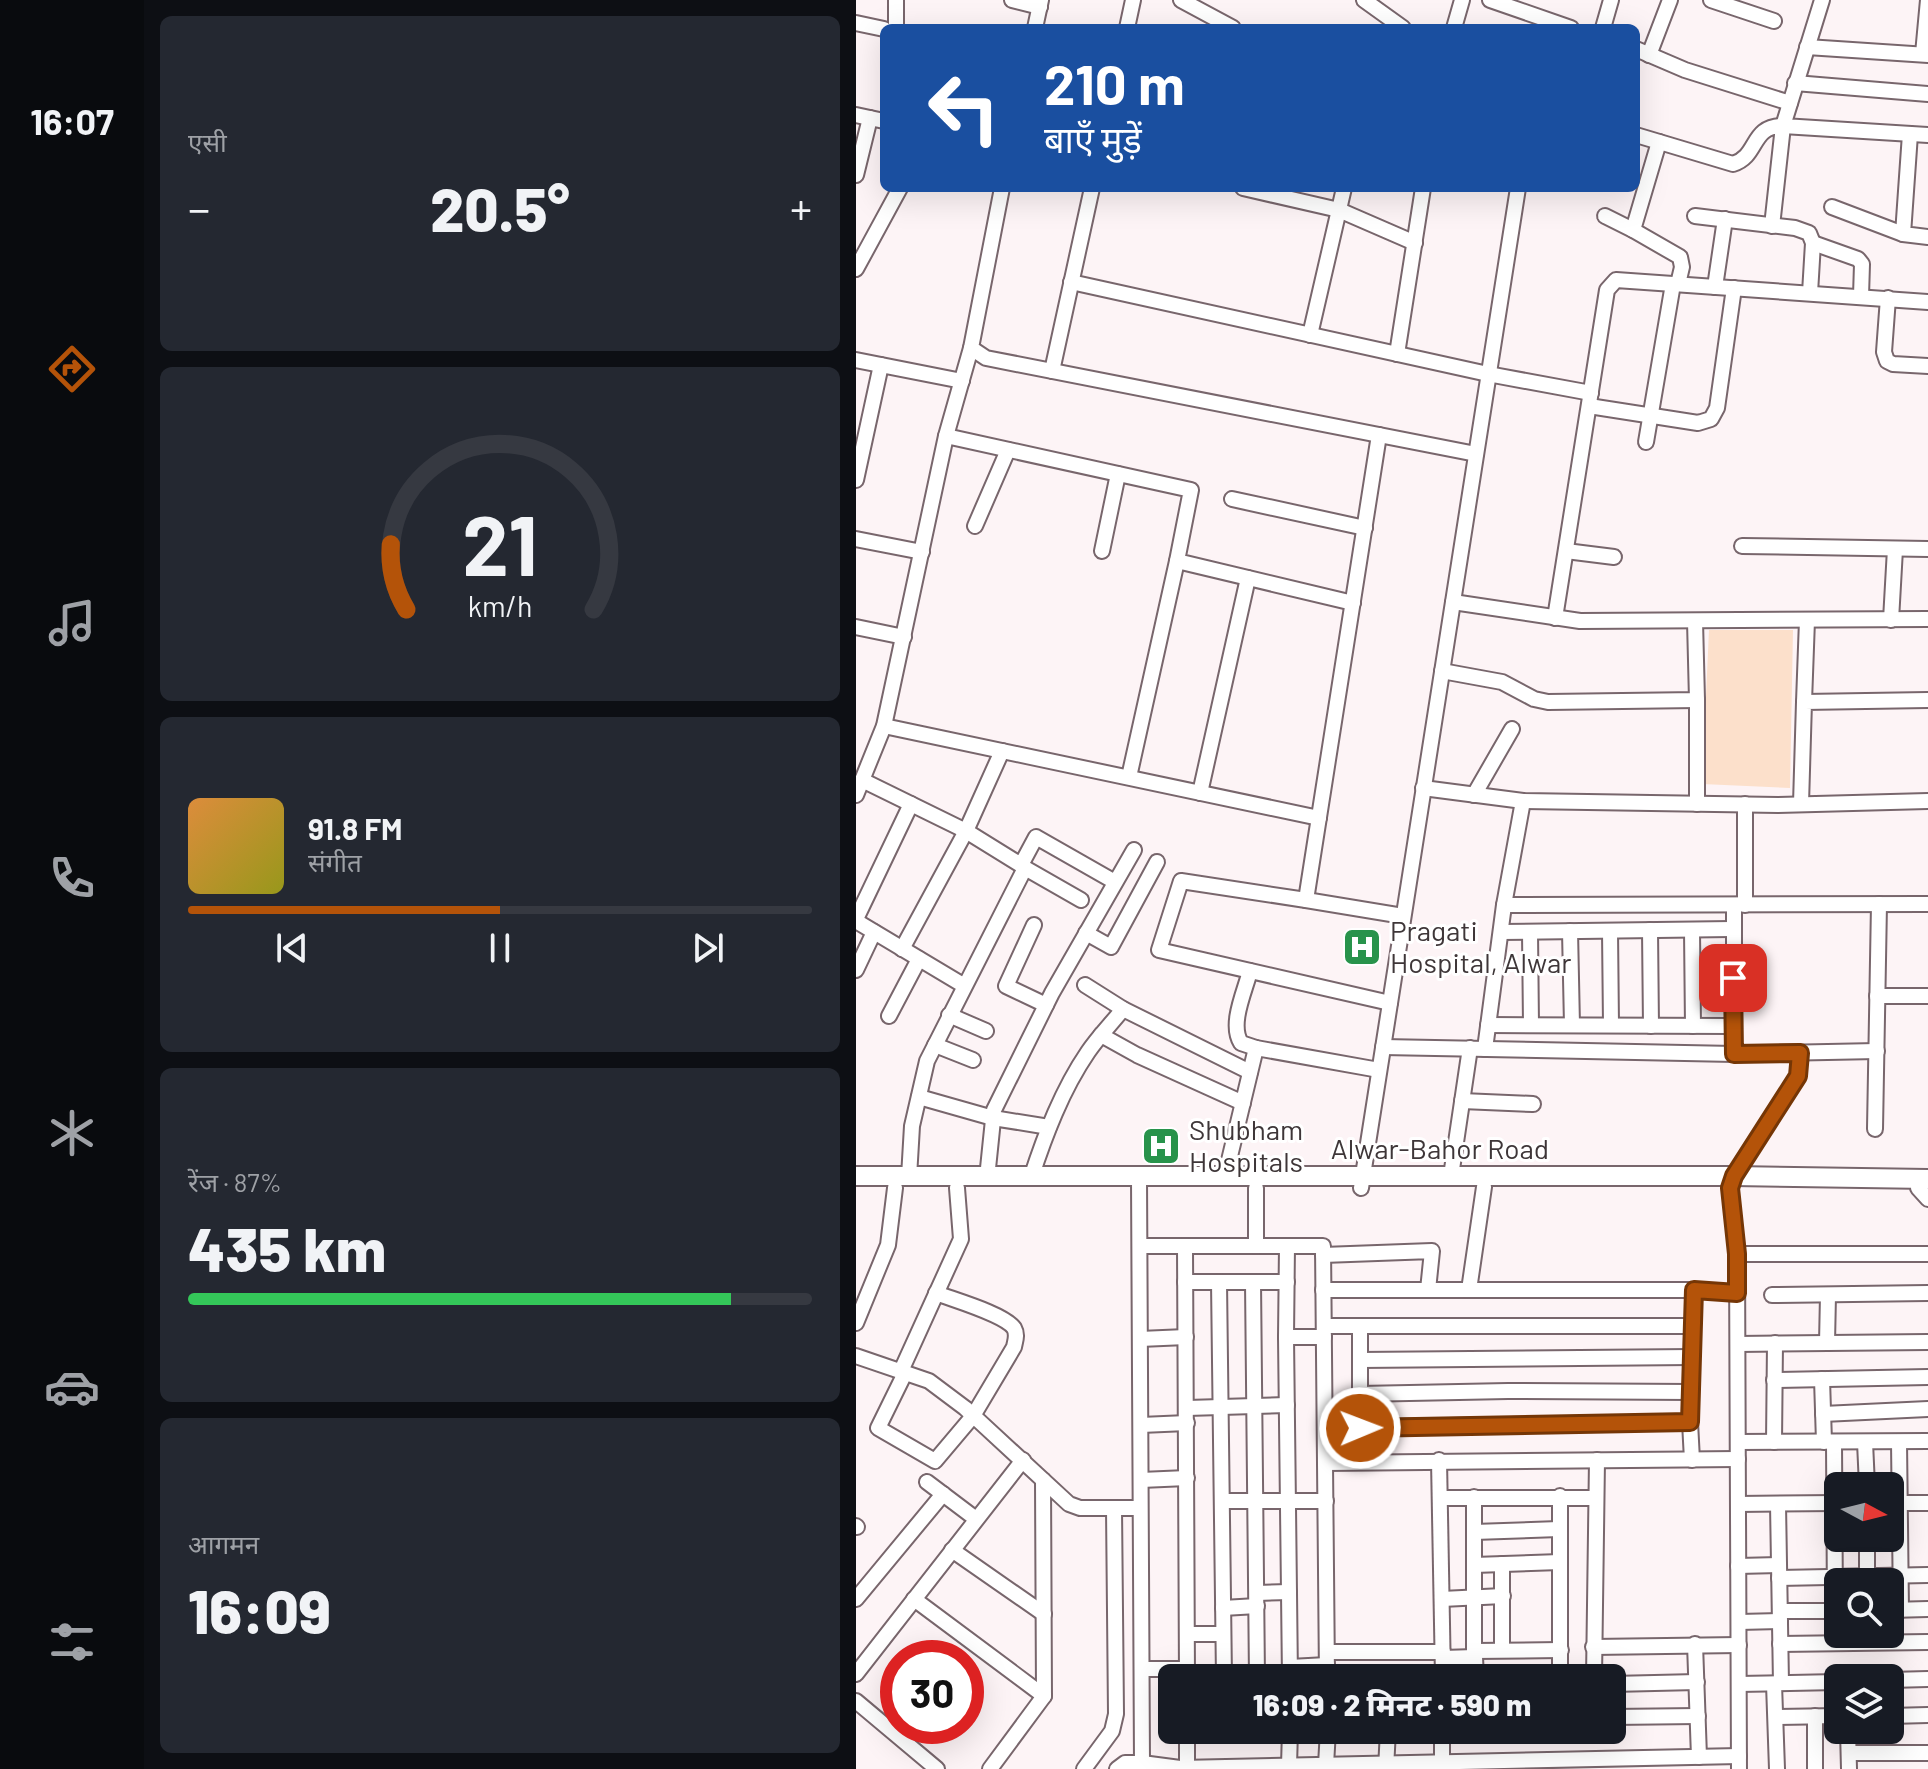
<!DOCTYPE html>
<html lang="hi">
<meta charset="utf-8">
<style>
body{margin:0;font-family:Barlow,"Noto Sans Devanagari",sans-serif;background:#242831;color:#f1f3f6;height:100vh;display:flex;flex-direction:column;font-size:30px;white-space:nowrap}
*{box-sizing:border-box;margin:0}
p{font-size:26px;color:#9ea1a6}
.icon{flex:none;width:44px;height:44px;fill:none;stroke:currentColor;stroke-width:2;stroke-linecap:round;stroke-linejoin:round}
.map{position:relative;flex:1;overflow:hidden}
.drawer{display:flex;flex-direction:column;gap:16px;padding:16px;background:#0d0f14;width:712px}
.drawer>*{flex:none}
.banner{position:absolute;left:24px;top:24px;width:760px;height:168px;border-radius:12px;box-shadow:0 8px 32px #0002;background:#1a4fa0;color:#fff;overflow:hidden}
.needle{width:52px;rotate:97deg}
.tools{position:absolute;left:968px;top:1472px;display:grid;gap:16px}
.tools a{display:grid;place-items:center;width:80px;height:80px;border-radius:12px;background:#171b24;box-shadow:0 8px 32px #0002;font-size:40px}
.speed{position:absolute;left:24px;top:1640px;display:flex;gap:16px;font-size:40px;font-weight:700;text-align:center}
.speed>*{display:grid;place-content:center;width:104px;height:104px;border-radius:50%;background:#171b24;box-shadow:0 8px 32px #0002;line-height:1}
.speed .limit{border:12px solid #d22;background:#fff;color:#111}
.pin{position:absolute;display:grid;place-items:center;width:68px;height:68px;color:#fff;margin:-34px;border-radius:16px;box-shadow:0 4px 12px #0006}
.me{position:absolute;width:88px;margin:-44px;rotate:89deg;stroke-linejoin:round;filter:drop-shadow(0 0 6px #0008)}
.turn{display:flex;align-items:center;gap:28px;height:168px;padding:0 32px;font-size:36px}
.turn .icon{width:104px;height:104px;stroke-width:2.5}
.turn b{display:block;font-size:56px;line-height:68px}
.big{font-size:60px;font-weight:800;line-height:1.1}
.drawer .widget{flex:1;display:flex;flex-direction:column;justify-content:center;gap:12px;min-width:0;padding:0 28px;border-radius:12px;background:#242831}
.drawer .dial{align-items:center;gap:0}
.dial svg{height:208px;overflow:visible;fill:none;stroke:#363941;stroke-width:7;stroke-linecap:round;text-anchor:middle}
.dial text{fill:#f1f3f6;stroke:none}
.song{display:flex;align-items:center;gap:24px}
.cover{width:96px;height:96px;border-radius:12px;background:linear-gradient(135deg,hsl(30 70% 55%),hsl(60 70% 35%))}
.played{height:8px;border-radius:4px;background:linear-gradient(90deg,#b45309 50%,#363941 50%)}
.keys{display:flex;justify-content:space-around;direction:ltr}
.heat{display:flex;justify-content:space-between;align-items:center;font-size:44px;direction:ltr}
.charge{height:12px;border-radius:6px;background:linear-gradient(90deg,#34c759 87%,#363941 0)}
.trip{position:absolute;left:302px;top:1664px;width:468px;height:80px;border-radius:12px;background:#171b24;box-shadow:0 8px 32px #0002;font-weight:800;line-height:80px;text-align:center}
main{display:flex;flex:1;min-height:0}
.menu{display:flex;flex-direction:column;width:144px;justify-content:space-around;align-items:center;background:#090b0e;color:#9ea1a6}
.menu .icon{width:56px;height:56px}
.menu .active{color:#b45309}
.menu b{font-size:36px;color:#f1f3f6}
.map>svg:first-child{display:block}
.green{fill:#fce0cb}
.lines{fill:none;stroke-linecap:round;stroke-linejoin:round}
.minor-casing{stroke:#78666c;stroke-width:18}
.major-casing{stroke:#78666c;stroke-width:22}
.minor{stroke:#fff;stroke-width:14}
.major{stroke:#fff;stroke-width:18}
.route-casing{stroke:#753606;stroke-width:20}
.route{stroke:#b45309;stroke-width:14}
.labels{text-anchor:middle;stroke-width:6;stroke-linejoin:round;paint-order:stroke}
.poi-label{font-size:28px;fill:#3e3638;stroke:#fff;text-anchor:start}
.street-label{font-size:28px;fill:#3e3638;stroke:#fff}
</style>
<main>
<nav class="menu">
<b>16:07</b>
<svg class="icon active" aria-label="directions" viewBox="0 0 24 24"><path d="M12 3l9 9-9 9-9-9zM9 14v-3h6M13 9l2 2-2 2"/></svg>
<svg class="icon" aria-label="music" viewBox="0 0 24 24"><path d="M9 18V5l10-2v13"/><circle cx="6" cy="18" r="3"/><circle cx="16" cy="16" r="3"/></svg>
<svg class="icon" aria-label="phone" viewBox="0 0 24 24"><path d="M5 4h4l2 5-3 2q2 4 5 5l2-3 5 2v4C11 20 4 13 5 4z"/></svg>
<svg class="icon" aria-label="climate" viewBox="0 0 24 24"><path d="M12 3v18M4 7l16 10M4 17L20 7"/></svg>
<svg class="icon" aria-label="car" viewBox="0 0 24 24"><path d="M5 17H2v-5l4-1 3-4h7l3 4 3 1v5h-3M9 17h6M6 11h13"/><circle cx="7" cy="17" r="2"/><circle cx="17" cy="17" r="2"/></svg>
<svg class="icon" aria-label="filters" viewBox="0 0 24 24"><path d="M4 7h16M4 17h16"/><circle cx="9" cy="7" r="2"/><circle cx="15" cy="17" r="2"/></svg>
</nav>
<section class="drawer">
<div class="widget"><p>एसी</p>
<div class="heat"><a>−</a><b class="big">20.5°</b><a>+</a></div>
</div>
<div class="widget dial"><svg viewBox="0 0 100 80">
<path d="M14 69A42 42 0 1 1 86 69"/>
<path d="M14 69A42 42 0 0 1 8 44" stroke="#b45309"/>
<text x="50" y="56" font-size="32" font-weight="700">21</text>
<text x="50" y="72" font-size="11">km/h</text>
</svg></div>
<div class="widget">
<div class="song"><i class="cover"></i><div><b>91.8 FM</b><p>संगीत</p></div></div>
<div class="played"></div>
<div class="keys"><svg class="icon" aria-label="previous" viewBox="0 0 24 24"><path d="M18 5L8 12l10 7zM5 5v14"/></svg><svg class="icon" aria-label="pause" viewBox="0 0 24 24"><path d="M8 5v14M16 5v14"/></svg><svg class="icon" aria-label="next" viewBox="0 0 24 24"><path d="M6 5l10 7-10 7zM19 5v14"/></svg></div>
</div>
<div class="widget"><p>रेंज · 87%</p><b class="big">435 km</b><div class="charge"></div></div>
<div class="widget"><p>आगमन</p><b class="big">16:09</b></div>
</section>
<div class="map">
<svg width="1072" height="1769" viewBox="0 0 1072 1769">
<rect width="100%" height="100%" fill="#fdf4f6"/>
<polygon class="green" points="853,630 937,630 934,788 846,784"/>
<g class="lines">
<g class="minor-casing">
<g id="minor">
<polyline points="40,0 40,28"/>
<polyline points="156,0 184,7"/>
<polyline points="325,0 377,28"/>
<polyline points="508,0 547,28"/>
<polyline points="634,0 715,28"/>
<polyline points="855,0 918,21"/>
<polyline points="966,0 927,126 1072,135"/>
<polyline points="0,23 28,29"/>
<polyline points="179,28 185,0"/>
<polyline points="271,28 277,0"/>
<polyline points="598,28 606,0"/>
<polyline points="747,28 755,0"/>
<polyline points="951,47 1072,55"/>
<polyline points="780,49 829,70 934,103"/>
<polyline points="1067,54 1072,0"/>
<polyline points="793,55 814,0"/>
<polyline points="939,83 1072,94"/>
<polyline points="0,115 28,121"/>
<polyline points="1054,134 1047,234 1072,237"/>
<path d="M780,135L877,164C903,156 894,126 927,126L916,226"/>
<polyline points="803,142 777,230 824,257 826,267 822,284"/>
<polyline points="0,175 14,118"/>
<polyline points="146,188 115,348 130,358 620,454"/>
<polyline points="387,188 483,210 559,243"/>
<polyline points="976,207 1047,234"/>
<polyline points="749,216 777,230"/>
<polyline points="839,216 939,228 953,233 957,243 954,293"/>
<polyline points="957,243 1002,259 1006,264 1005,296"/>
<polyline points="0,269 44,188"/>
<polyline points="215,282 632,374 735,393"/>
<polyline points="859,287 869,219"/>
<polyline points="1032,298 1028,352 1031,361 1037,364 1072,366"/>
<polyline points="454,335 488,188"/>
<polyline points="541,354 567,188"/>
<polyline points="0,360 106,381"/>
<polyline points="196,371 236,188"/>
<polyline points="733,406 842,423 855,419 861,408 878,288"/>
<polyline points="523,435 450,900 547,916"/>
<polyline points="90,436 335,490 321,561 497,603"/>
<polyline points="790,442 817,284"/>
<polyline points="0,480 25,365"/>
<polyline points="376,499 509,528"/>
<polyline points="119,526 152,450"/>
<polyline points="0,539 66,552"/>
<polyline points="886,546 1072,549"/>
<polyline points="246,551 262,474"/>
<polyline points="710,551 758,557"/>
<polyline points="597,602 724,621 1072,619"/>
<polyline points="699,618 751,290 760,280 1072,302"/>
<polyline points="1035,620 1039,549"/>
<polyline points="0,627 48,637"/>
<polyline points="586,671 646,682 678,699 692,702 841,700 839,621"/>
<polyline points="841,700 841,804"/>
<polyline points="948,702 951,620"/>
<polyline points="28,726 463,818"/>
<polyline points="273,777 321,561"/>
<polyline points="6,780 110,831 165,865 180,837 259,882"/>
<polyline points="567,788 667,801 922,805 1072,801"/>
<polyline points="344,793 392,578"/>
<polyline points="0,795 28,726 90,436 115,348"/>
<polyline points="618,795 656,729"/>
<polyline points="945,804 948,702 1072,700"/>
<polyline points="450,900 325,881 303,950 534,1003"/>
<polyline points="648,905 1072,904"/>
<polyline points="889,905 889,804"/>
<polyline points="0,919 55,804"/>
<polyline points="0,921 107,985"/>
<polyline points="178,925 150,986 190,1005"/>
<polyline points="794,930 795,1026"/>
<polyline points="836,930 837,1026"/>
<polyline points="714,931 716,1025"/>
<polyline points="754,931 755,1025"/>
<polyline points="645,932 876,929"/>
<polyline points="674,932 675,1025"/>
<polyline points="230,933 255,947 301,862"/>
<polyline points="46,949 110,831 146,751"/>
<polyline points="0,970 18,932"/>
<polyline points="229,985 267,1009 394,1072"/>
<polyline points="1021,996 1072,996"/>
<polyline points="93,1015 130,1031"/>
<polyline points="33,1016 63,959"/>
<polyline points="632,1025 877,1026"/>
<polyline points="245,1035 281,1055 387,1103"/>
<polyline points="79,1045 117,1060"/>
<polyline points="527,1047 878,1054 1021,1051"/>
<polyline points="400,1048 523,1070"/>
<polyline points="629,1049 648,905 667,801"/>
<polyline points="878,1054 878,905"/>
<polyline points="63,1097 137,1118 193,1127"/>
<polyline points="606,1101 677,1104"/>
<polyline points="1019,1129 1023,904"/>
<polyline points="595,1176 614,1048"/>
<polyline points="53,1177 56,1126 71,1061 169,868 225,900"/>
<path d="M369,1177L400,1048L385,1043C373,1024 389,991 394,971"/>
<polyline points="131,1178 138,1110 196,993 278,850"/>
<path d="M175,1178C189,1135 206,1090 232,1052C242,1037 256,1023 267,1009"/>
<polyline points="505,1188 662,188"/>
<polyline points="1062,1188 1072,1199"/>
<polyline points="284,1246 467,1246 471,1678"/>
<polyline points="329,1246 331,1678"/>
<polyline points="400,1246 400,1188"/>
<polyline points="431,1246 430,1337 434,1678"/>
<polyline points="881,1254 1072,1254"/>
<polyline points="467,1255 576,1251 572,1290"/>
<polyline points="329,1282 431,1282"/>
<polyline points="363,1282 368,1678"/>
<polyline points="397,1282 401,1678"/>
<polyline points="467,1290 838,1290 881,1293"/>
<polyline points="613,1290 628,1187"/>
<polyline points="916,1295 1072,1293"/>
<polyline points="0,1323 32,1245 39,1188"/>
<polyline points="468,1326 837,1326"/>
<polyline points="430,1337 468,1337"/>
<polyline points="284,1339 330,1337"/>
<polyline points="971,1343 972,1295"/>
<polyline points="882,1344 1072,1342"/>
<polyline points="0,1356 73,1381 109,1408 213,1504 224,1508 284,1508"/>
<polyline points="504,1360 836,1357"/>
<polyline points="45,1371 105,1239 101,1188"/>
<path d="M49,1373L22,1428L79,1461L117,1416L158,1347C159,1341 162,1335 158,1328C148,1314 98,1300 80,1293"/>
<polyline points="966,1379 968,1442"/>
<polyline points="918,1380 1072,1377"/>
<polyline points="504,1394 652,1391 835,1392"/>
<polyline points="331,1408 431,1405"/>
<polyline points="967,1414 1072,1409"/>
<polyline points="285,1425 331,1423"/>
<polyline points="469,1428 834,1422"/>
<polyline points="504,1428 504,1327"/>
<polyline points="882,1442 1072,1441"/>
<polyline points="918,1442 919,1343"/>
<polyline points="978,1442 979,1611"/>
<polyline points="1009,1442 1011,1486"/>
<polyline points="1043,1442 1045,1610"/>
<polyline points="583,1460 587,1678"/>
<polyline points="836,1460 834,1422 838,1290"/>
<polyline points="469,1463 882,1459"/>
<polyline points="285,1480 331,1478"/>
<polyline points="71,1482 120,1519"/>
<polyline points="704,1496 704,1678"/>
<polyline points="618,1497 618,1651 705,1650"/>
<polyline points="584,1498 740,1498"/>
<polyline points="366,1501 470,1501"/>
<polyline points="1034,1503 1072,1503"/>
<polyline points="882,1504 982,1503"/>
<polyline points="922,1504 925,1683"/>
<polyline points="0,1526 1,1527"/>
<polyline points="618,1532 703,1529"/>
<polyline points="96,1550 188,1614"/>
<polyline points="618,1565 704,1562"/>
<polyline points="882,1566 923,1565"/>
<polyline points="923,1578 1072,1575"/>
<polyline points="1011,1582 1011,1538"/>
<polyline points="401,1593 433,1592"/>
<polyline points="0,1599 87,1494"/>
<polyline points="58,1599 188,1696"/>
<polyline points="586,1599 647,1596"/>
<polyline points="367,1608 401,1606"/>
<polyline points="1034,1610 1072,1609"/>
<polyline points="924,1611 982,1611"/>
<polyline points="883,1622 924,1621"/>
<polyline points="331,1634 367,1634"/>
<polyline points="839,1644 843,1757"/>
<polyline points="924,1644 1072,1642"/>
<polyline points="737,1647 883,1645"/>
<polyline points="646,1650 646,1564"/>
<polyline points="471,1652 587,1652"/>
<polyline points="587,1658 619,1657 620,1678"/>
<polyline points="434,1667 471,1665"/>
<polyline points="287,1669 331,1669"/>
<polyline points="0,1674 167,1460"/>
<polyline points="738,1678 741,1460"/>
<polyline points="1034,1680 1072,1679"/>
<polyline points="756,1684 841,1682"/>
<polyline points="883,1684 982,1682"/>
<polyline points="918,1684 921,1769"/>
<polyline points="0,1701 81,1769"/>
<polyline points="959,1716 959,1769"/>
<polyline points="1034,1716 1072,1715"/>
<polyline points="756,1717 842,1716"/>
<polyline points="920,1717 982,1716"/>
<polyline points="331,1730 331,1768"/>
<polyline points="586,1730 586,1763"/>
<polyline points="992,1730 993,1769"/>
<polyline points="993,1753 1072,1753"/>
<polyline points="286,1763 324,1768 883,1756"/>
<polyline points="470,1765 472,1730"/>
<polyline points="433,1766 434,1730"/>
<polyline points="134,1769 188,1696 187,1480"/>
<polyline points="228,1769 256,1731 260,1714 258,1508"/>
<polyline points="261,1769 269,1763 286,1763 283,1178"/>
<polyline points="530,1769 532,1730"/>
<polyline points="883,1769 881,1254 874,1188 878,1176 942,1076 944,1053"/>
</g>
</g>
<g class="major-casing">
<polyline id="major" points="0,1176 878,1176 1072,1179"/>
</g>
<use href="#minor" class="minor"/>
<use href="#major" class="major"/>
</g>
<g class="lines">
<g class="route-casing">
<polyline id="route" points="504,1428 834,1422 838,1290 881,1293 881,1254 874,1188 878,1176 942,1076 944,1053 878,1054 877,978"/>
</g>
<use href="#route" class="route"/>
</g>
<defs>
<g id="hospital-square" transform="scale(2)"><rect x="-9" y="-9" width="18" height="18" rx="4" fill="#28934b" stroke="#fff"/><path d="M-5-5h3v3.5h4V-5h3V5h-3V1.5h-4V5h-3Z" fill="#fff"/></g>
</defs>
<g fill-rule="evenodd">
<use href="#hospital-square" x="506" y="947"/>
<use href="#hospital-square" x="305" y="1146"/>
</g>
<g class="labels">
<g class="poi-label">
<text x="534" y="941">Pragati<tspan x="534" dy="32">Hospital, Alwar</tspan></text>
<text x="333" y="1140">Shubham<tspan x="333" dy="32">Hospitals</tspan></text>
</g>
<g class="street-label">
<text x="584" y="1159">Alwar-Bahor Road</text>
</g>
</g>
</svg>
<div class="tools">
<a><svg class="needle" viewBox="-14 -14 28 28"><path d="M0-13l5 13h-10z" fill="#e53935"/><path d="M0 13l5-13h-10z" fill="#9ea1a6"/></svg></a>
<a><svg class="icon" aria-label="search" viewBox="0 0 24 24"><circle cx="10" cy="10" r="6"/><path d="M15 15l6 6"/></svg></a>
<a><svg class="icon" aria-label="layers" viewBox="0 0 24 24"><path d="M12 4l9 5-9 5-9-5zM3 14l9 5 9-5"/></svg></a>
</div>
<div class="speed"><div class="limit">30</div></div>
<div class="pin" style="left:877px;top:978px;background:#d93025"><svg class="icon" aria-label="arrive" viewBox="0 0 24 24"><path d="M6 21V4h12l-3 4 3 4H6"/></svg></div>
<svg class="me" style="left:504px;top:1428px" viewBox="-20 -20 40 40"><circle r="17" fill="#b45309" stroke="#fff" stroke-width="3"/><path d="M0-11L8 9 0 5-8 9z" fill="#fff"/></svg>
<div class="trip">16:09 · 2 मिनट · 590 m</div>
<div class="banner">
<div class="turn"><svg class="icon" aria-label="left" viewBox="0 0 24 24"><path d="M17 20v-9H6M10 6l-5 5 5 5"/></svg><div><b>210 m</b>बाएँ मुड़ें</div></div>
</div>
</div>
</main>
